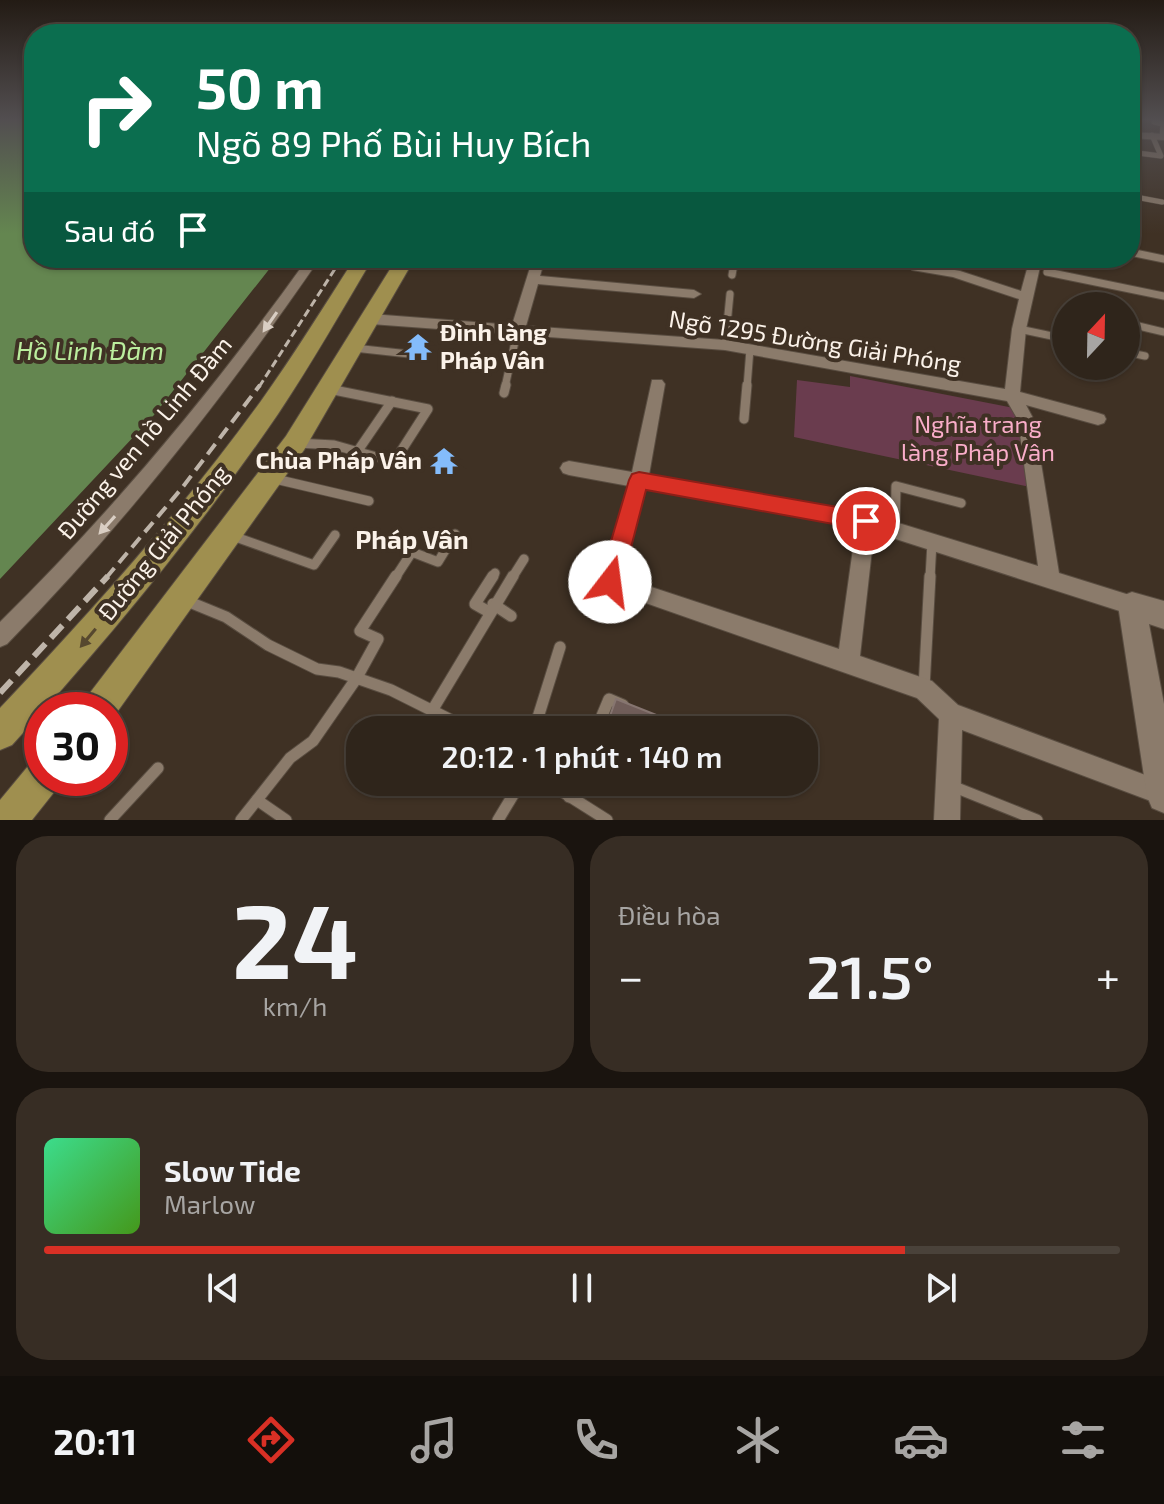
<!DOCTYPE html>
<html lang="vi">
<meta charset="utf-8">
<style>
body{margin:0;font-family:"Exo 2",sans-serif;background:#372d24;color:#f1f3f6;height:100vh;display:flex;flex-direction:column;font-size:30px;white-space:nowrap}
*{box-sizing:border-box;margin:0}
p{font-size:26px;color:#a7a5a3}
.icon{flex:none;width:44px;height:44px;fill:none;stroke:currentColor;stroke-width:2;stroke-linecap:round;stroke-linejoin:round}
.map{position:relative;height:820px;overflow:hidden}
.details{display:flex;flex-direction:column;gap:16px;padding:16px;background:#1a140f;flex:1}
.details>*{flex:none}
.top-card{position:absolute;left:24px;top:24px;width:1116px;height:244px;border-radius:32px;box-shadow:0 2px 6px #0004,0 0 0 2px #4a423a;background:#0b6e4f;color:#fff;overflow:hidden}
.needle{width:52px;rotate:22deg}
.tools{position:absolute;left:1052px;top:292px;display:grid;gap:16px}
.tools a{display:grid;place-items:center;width:88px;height:88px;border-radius:50%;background:#2f251b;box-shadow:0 2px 6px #0004,0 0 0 2px #4a423a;font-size:40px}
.speed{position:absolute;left:24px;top:692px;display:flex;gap:16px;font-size:40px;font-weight:700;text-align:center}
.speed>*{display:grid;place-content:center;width:104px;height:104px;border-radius:50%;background:#2f251b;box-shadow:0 2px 6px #0004,0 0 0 2px #4a423a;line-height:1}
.speed .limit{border:12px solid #d22;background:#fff;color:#111}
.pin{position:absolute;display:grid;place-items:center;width:68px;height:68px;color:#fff;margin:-34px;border:4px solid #fff;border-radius:50%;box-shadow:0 2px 8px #0007}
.me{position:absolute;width:88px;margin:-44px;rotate:15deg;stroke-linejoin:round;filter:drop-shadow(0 0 6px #0008)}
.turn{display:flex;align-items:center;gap:28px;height:168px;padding:0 40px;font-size:36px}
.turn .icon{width:104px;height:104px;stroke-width:2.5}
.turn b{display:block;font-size:56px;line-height:68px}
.then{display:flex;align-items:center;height:76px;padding:0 40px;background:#0003;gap:16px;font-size:30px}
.big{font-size:60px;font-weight:600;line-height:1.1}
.details .card{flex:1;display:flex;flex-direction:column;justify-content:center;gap:12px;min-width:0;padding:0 28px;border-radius:32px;background:#372d24}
.details .dial{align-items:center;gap:0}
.dial b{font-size:104px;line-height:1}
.song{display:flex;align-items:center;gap:24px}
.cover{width:96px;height:96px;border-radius:12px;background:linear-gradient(135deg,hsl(150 70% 55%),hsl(100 70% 35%))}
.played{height:8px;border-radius:4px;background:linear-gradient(90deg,#d93025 80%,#4a423a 80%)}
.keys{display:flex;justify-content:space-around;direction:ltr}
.heat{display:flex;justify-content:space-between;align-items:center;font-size:44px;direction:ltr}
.details .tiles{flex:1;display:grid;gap:16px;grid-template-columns:1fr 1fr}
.card:last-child{grid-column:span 2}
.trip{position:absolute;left:346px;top:716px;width:472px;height:80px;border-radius:32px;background:#2f251b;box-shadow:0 2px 6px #0004,0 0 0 2px #4a423a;font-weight:600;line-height:80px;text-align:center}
.menu{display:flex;height:128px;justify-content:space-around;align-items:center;background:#130f0b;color:#a7a5a3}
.menu .icon{width:56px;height:56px}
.menu .on{color:#d93025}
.menu b{font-size:36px;color:#f1f3f6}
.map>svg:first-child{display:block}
.green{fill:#6a3c4e}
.water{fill:#648650}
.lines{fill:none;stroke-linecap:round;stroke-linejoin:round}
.lane-far3-casing{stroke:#594d41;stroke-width:6}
.lane-far2-casing{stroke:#594d41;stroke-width:9}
.lane-far1-casing{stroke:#594d41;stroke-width:11}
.lane-casing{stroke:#594d41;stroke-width:13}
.street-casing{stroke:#594d41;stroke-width:2}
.secondary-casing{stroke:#594d41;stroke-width:2}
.primary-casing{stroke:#594d41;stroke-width:2}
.lane-far3{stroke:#8b7b6b;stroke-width:5}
.lane-far2{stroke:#8b7b6b;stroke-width:7}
.lane-far1{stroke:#8b7b6b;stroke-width:9}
.lane{stroke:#8b7b6b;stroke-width:11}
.street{fill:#8b7b6b;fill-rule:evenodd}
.secondary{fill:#8b7b6b;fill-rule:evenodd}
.primary{fill:#9f8f4f;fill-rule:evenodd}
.rail-far2{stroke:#beb4a9;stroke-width:3;stroke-dasharray:8 4;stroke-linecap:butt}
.rail-far1{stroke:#beb4a9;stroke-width:4;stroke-dasharray:13 7;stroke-linecap:butt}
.rail{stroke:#beb4a9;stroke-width:6;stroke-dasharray:17 8;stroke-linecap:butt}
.wall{fill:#604c48}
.building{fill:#705d59;stroke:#867570;stroke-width:2}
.oneway{fill:#d9cec3}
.oneway2{fill:#57482f}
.route{fill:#d93025;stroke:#8d1f18;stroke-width:2}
.labels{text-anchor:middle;stroke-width:8;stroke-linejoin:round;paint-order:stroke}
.poi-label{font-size:24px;font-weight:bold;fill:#fbf2e9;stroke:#3f3124;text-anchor:start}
.street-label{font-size:24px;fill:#fbf2e9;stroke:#3f3124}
.park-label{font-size:24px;fill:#f9adc9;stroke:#3f3124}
.water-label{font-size:26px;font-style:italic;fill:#bbee9e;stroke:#3f3124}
.neighbourhood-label{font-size:26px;font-weight:bold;fill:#fbf2e9;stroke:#3f3124}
</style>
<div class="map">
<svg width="1164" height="820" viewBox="0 0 1164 820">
<rect width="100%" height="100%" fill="#3f3124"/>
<polygon class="green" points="850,376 1014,408 1030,487 794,437 797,380 850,387"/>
<polygon class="water" points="0,119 34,119 34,258 278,258 154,415 0,579"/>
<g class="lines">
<g class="lane-far3-casing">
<g id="lane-far3">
<polyline points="1154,122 1163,124 1162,137"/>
<polyline points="1130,152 1161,156 1152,135"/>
<polyline points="1130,196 1162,202"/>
</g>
</g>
<g class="lane-far2-casing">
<g id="lane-far2">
<polyline points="1130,252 1164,259"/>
<polyline points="670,258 670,261 714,265"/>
<polyline points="1047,272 1164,296"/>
<polyline points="732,275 735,258"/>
<polyline points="1126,323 1164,332"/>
<polyline points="1019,329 1066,339"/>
<polyline points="725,345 730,294"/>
<polyline points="354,348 409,354"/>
<polyline points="1126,352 1145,356"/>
<polyline points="505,387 518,328"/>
<polyline points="747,387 750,349"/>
</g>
</g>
<g class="lane-far1-casing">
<g id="lane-far1">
<polyline points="504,393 506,385"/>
<polyline points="744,419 747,385"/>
<polyline points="297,443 334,445 394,462 428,409 329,389"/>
<polyline points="357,452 392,401"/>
<polyline points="271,478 369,501"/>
<polyline points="895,530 896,486 961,503"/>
<polyline points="230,535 314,565 335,535"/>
<polyline points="395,578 412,552 438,562 455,534"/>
<polyline points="492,578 495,573"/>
<polyline points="512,578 524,559"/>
<polyline points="930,578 932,542"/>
</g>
</g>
<g class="lane-casing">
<g id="lane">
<polyline points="187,601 226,617 268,645 317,669 339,672 391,690 471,730"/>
<polyline points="493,604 511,616"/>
<polyline points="489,612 475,604 493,576"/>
<polyline points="924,688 930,576"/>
<polyline points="433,709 513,576"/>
<polyline points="534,730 560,647"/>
<polyline points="596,730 609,699 623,705"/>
<polyline points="547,782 607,820"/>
<polyline points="952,786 1037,820"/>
<polyline points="569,797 575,782"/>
<polyline points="257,800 286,820"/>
<polyline points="110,820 158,768"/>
<polyline points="241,820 290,758 313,741 356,679 378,639 360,631 396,576"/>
<polyline points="498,820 521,782"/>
</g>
</g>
<g class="street-casing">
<g id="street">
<polygon points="1130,132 1164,134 1164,140 1130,138"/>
<polygon points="1130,215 1136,217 1138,219 1130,223"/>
<path d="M308,258H320C226,395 124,525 7,644L0,647V622C114,510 215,388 308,258Z"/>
<path d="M533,258H545L540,276L694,290L701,294L694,298L538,284L526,326L725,340L1005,389L1012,329L1019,299L953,277L912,270L911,267L917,263L960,271L1021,291L1030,258H1042L1026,329L1020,392L1098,413L1104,415L1106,419L1104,423L1098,425L1026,405L1034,420L1059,573L1139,598L1142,605L1139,612L1132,615L874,532L860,656L932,681L958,705L1164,782V806L962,730L960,820H934L939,719L917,698L603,588L600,582L629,486L569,475L563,473L560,468L563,463L569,461L632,472L652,380H662L665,384L649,475L866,513L1038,566L1018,420L1007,401L725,350L371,324L364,319L371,314L512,325ZM645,489L856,527L839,649L621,577Z"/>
</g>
</g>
<g class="secondary-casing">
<polygon id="secondary" points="1132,592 1164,601 1164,629 1149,624 1164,704 1164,813 1152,808 1147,796 1118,605 1122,596"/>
</g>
<g class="primary-casing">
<g id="primary">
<path d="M355,258H373C342,310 312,363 278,414C198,531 106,642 12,745L0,750V708C92,611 182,510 261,401C294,355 324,306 355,258Z"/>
<polygon points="397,258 415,258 304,450 110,722 110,710 81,710 86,698 286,436"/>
<polygon points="42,760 42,778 60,778 55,791 32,820 0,820 0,800 29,765"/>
</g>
</g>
<use href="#lane-far3" class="lane-far3"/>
<use href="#lane-far2" class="lane-far2"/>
<use href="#lane-far1" class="lane-far1"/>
<use href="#lane" class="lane"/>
<use href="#street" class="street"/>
<use href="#secondary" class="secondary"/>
<use href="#primary" class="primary"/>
<polyline class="rail-far2" points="259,387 342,258"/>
<polyline class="rail-far1" points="106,578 182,488 260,385"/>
<polyline class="rail" points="0,693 108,576"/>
</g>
<polygon class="wall" points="681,782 693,782 690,786"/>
<polygon class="building" points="616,699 694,730 605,730"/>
<defs><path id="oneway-solid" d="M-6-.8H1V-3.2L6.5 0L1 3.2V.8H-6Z" transform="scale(2)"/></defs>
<g class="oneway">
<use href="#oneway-solid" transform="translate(270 322) rotate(125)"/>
<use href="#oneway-solid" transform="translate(107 525) rotate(132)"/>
</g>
<use class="oneway2" href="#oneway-solid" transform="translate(88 638) rotate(130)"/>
<linearGradient id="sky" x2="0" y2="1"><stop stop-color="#231b14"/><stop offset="0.51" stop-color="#524e50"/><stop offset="1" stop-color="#524e50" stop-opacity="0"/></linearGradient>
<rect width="1164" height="234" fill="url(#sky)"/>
<polygon class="route" points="639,472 866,512 873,515 876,521 873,528 866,530 646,490 622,582 618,589 610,592 602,589 599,582 629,480 632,474"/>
<defs>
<g id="temple-bare" transform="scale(2.16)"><path d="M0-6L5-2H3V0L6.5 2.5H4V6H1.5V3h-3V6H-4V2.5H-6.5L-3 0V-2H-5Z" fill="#84bcfb" stroke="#3f3124" stroke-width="2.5" paint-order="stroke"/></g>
</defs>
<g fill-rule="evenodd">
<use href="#temple-bare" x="418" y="347"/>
<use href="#temple-bare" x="444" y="461"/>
</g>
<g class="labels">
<g class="poi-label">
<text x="440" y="341">Đình làng<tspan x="440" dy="28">Pháp Vân</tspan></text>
<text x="422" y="469" text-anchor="end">Chùa Pháp Vân</text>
</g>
<g class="street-label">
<text transform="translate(815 342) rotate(9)" y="8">Ngõ 1295 Đường Giải Phóng</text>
<text transform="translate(145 438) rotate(-50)" y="8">Đường ven hồ Linh Đàm</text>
<text transform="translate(164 543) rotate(-51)" y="8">Đường Giải Phóng</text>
</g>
<g class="park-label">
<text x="978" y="433">Nghĩa trang<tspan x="978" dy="28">làng Pháp Vân</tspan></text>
</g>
<g class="water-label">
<text x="90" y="360">Hồ Linh Đàm</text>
</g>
<g class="neighbourhood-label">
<text x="412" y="549">Pháp Vân</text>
</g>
</g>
</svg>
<div class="tools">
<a><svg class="needle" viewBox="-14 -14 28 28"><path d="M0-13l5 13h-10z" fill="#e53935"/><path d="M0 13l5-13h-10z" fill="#a7a5a3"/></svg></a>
</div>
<div class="speed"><div class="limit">30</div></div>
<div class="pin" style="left:866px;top:521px;background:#d93025"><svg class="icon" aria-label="arrive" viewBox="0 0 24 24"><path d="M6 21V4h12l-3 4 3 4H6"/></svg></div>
<svg class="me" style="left:610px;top:582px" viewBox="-20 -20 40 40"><circle r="19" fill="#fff"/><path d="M0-13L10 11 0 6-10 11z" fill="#d93025"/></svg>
<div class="trip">20:12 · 1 phút · 140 m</div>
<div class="top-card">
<div class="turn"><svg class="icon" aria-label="right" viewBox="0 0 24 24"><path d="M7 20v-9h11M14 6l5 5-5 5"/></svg><div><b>50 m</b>Ngõ 89 Phố Bùi Huy Bích</div></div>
<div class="then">Sau đó<svg class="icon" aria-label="arrive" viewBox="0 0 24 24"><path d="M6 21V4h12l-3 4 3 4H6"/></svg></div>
</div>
</div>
<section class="details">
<div class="tiles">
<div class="card dial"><b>24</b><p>km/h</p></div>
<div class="card"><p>Điều hòa</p>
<div class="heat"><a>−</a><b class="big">21.5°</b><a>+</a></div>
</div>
<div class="card">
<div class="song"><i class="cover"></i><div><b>Slow Tide</b><p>Marlow</p></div></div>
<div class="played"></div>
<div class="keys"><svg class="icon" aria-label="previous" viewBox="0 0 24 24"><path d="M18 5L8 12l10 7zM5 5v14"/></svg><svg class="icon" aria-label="pause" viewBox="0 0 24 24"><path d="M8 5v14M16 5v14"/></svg><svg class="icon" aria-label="next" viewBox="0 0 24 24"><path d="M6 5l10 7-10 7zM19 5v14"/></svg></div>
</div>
</div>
</section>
<nav class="menu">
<b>20:11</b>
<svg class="icon on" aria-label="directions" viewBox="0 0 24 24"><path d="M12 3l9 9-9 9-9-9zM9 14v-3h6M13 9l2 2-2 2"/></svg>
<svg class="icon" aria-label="music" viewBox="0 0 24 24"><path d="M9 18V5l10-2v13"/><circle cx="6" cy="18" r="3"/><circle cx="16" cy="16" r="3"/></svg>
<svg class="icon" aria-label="phone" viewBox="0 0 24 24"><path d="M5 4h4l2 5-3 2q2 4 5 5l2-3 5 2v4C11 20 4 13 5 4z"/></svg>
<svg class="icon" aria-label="climate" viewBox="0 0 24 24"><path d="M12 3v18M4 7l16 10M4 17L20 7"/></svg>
<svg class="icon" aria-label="car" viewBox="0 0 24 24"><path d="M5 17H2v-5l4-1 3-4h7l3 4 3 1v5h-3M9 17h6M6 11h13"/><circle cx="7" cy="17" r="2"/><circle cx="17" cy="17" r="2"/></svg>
<svg class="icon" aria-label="filters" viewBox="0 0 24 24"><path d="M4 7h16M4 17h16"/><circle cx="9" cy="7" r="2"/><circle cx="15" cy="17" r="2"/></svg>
</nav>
